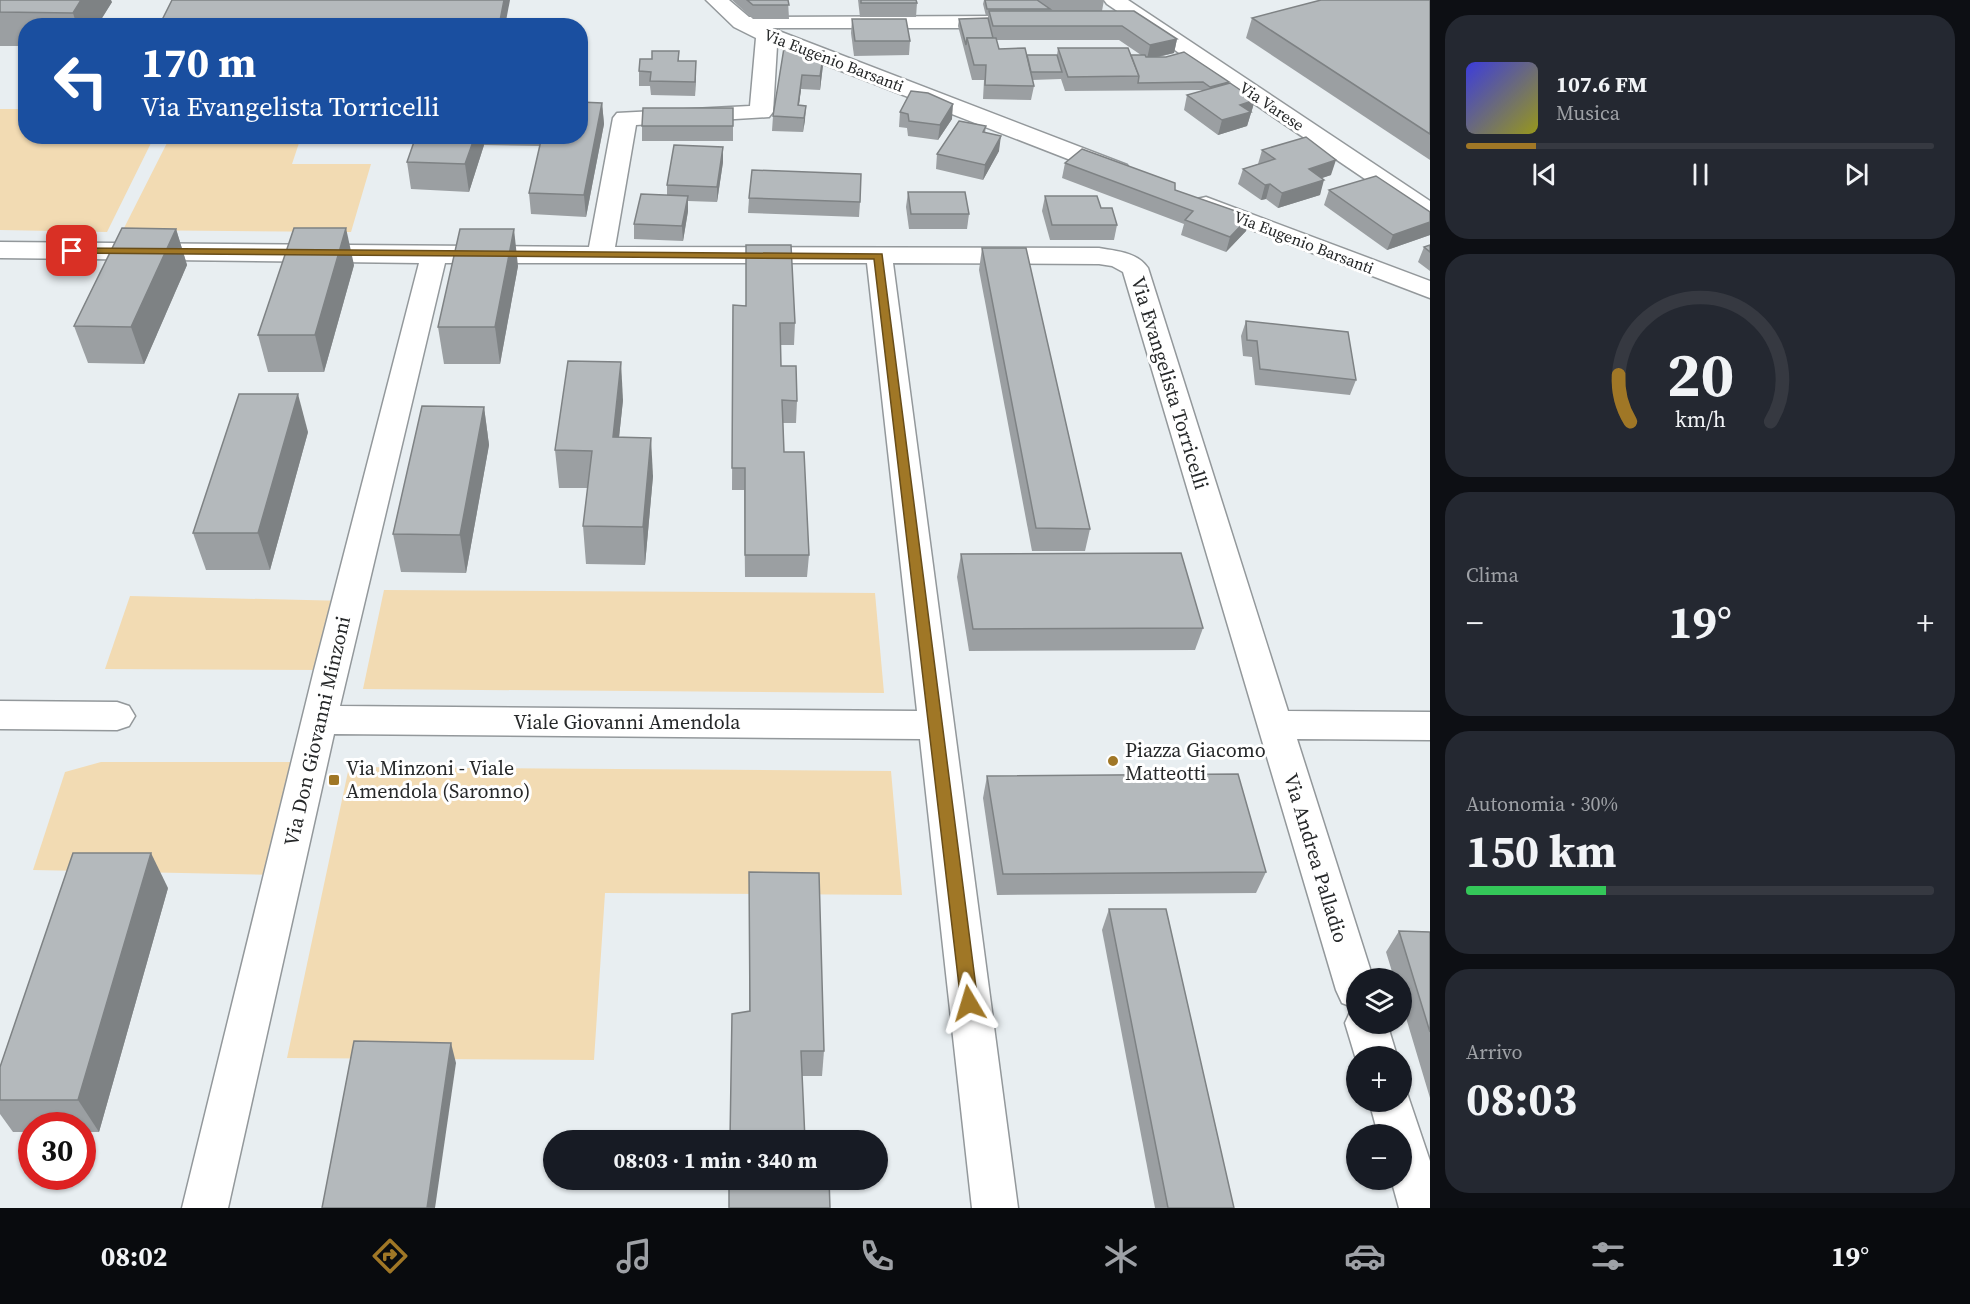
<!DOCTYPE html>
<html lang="it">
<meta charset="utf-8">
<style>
body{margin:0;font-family:"Source Serif 4",serif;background:#242831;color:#f1f3f6;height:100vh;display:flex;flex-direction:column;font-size:22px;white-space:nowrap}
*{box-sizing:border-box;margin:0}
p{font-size:20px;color:#9ea1a6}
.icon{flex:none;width:33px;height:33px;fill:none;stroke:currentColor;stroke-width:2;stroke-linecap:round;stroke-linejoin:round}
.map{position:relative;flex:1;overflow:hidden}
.drawer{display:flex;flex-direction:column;gap:15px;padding:15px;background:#0d0f14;width:540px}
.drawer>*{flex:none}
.banner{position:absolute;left:18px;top:18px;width:570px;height:126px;border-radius:24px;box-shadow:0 2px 4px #0004;background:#1a4fa0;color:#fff;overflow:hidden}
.buttons{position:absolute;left:1346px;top:968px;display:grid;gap:12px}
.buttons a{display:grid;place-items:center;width:66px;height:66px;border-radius:50%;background:#171b24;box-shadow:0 2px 4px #0004;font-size:30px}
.speed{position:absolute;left:18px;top:1112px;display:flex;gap:12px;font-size:30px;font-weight:700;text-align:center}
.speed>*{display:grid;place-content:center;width:78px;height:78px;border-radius:50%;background:#171b24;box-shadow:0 2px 4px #0004;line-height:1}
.speed .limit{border:9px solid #d22;background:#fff;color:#111}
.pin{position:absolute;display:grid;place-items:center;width:51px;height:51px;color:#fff;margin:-26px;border-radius:12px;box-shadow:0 3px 9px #0006}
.me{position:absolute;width:66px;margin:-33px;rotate:353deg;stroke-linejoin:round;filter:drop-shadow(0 0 4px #0008)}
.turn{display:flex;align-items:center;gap:21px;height:126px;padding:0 24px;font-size:27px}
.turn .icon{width:78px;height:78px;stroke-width:2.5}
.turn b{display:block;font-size:42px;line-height:51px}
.big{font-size:45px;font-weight:700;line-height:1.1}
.drawer .widget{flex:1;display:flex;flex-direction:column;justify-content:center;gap:9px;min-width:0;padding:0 21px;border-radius:24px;background:#242831}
.drawer .dial{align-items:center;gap:0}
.dial svg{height:156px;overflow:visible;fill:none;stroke:#363941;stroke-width:7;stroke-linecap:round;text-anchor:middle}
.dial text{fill:#f1f3f6;stroke:none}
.song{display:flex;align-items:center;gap:18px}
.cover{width:72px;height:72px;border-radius:9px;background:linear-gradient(135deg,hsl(240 70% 55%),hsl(60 70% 35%))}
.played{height:6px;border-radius:3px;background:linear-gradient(90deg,#a07726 15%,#363941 15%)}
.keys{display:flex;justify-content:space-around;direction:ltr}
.heat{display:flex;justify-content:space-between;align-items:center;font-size:33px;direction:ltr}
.charge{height:9px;border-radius:4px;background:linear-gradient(90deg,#34c759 30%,#363941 0)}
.trip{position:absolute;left:543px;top:1130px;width:345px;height:60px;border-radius:30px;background:#171b24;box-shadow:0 2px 4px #0004;font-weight:700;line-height:60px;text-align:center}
.tab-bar{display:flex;height:96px;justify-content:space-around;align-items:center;background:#090b0e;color:#9ea1a6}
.tab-bar .icon{width:42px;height:42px}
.tab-bar .active{color:#a07726}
.tab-bar b{font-size:27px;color:#f1f3f6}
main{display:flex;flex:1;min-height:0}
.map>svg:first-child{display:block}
.green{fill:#f2dbb3}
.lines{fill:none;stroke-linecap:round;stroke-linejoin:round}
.minor-casing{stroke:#93989b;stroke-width:3}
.minor{fill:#fff;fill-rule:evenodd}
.wall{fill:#9b9fa2;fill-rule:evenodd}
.shaded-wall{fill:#7e8284}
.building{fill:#b4b9bc;stroke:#7e8284;stroke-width:1.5}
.route{fill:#a07726;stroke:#684d19;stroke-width:1.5}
.poi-dot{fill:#a07726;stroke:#fff;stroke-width:2}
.labels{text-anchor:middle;stroke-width:6;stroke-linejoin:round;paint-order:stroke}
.far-street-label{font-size:16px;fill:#262829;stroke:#fff}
.street-label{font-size:20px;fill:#262829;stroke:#fff}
.poi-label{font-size:20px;fill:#262829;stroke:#fff;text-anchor:start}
</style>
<main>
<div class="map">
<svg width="1430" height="1208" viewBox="0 0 1430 1208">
<rect width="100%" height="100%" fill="#e8eef1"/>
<g class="green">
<polygon points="0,109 25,109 26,136 154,137 107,232 0,230"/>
<polygon points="170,137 301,137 292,164 371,164 351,232 123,230"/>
<polygon points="384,590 875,593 884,693 363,689"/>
<polygon points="130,596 348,601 331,670 105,669"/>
<polygon points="101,762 309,762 283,875 33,870 65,772"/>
<polygon points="349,767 891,771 902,895 605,893 594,1060 287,1058"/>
</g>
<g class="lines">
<g class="minor-casing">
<g id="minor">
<path d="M706,0H729L749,17L1002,16L1010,17L1013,22L1010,27L1002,28H771L1127,165L1130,170L1127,175L1118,177L1109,175L777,46L773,112L769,117L636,125L615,247L1099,248C1116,251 1137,252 1148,268L1288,711L1430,712V740L1297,739L1373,978H1356V1023H1387L1397,1056H1356V1058L1355,1056L1345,1023L1351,1010L1355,1008L1342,1003L1336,990L1123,272L1112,266L1099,264L893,263L1018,1208H972L920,739L334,734L228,1208H182L314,670L419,263L0,258V242L589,247L613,118L617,113L750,106L756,38L734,27ZM445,263H867L917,711L340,706Z"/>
<polygon points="1104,0 1128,0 1430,201 1430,220 1421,217 1107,4"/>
<polygon points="1206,197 1430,281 1430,298 1197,209 1194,204 1197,199"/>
<polygon points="0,701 117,702 129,706 135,716 129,726 117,730 0,729"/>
<polygon points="1401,1085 1405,1087 1430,1161 1430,1208 1399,1208 1391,1179 1401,1179 1401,1134 1378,1134 1369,1101 1401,1101"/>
</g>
</g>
<use href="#minor" class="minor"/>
</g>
<g class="wall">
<polygon points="0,0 112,2 97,26 26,26 26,46 0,46"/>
<polygon points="732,0 788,0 789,19 753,19"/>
<polygon points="858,0 916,0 917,3 916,17 860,17"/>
<path d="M984,0H1104L1102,11L1177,39L1174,53L1159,57L1229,82L1228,84L1255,100L1247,126L1218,135L1184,110L1187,95L1203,91L1201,90L1065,91L1061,79L1032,80L1034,86L1031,100L983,99L984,80H972L958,26L959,19L988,18V16H986L983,4ZM996,40H1119L1141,55H1131L1058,48L1057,55H1027L999,49Z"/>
<polygon points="1430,0 1430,160 1246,38 1252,18"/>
<polygon points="852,19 910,41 909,55 854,56 851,33"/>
<polygon points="784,48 824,51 823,65 820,90 801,89 799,105 805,120 803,132 772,131 773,116"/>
<polygon points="679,51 679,61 696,61 695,96 651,95 650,86 639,86 639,71 652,59"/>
<polygon points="602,103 604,124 586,217 531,214 529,193 540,146 484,145 469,192 411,189 407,162 414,142 343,139 343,136 580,136"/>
<polygon points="733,108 733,141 642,141 642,126"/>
<polygon points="900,112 952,119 938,140 908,136 907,128 899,127"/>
<polygon points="986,126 985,133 999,151 983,180 936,169 937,154"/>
<polygon points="1262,150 1331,175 1322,178 1320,195 1278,208 1266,199 1261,200 1238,184 1243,169 1258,164"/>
<polygon points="723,162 717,202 688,201 688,211 683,241 634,239 634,224 667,195 667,185"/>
<polygon points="1065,163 1175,190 1250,216 1246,231 1226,252 1181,235 1184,224 1062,178"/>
<polygon points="1329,190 1430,212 1430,235 1387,250 1324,205"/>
<polygon points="908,192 969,214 967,229 909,229 906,207"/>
<polygon points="1045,196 1101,208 1117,225 1114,240 1050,240 1042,211"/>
<polygon points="749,198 860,202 859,217 748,213"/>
<polygon points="176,229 187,265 144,364 88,363 74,326"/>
<polygon points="746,245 795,323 794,345 780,345 781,366 797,401 796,423 783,423 784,452 809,555 807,577 745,577 744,490 732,490 733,305 746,306"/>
<polygon points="1430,245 1430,271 1418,262 1424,247"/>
<polygon points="982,248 1090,529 1085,551 1032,551 979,270"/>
<polygon points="354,265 324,372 268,372 258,335"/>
<polygon points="518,266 500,364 444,364 438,327"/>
<polygon points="1246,321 1356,380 1350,395 1255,385 1252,357 1243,356 1241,336"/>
<polygon points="623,400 619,437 653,476 645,565 586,564 583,526 588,488 559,488 555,450"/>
<polygon points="484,407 489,445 466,573 401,572 393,534"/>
<polygon points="308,432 270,570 206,570 193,533"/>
<polygon points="961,554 1203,628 1195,650 969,651 957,577"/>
<polygon points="987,776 1266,872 1256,893 997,895 983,798"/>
<polygon points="749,872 824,1051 822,1076 802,1076 749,1011"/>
<polygon points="168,888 99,1132 82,1132 82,1125 32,1125 32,1132 13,1132 0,1114 0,1067"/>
<polygon points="1109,909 1234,1208 1155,1208 1102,930"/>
<polygon points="1399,931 1430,932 1430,1098 1401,1001 1401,978 1394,978 1386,952"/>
</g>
<g class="shaded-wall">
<polygon points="81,0 111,0 112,2 97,26 77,26 73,13"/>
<polygon points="504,0 510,0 505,26 499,26"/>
<polygon points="1177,39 1174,53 1147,59 1150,45"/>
<polygon points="824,51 823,65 820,90 820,76"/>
<polygon points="696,61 696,76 695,96 695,82"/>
<polygon points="802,75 801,89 797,120 798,105"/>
<polygon points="1229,82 1227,89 1208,94 1210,87"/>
<polygon points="1255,100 1247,126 1218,135 1222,120 1240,105"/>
<polygon points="602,103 604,124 586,217 584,195"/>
<polygon points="953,104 952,119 938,140 940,125"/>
<polygon points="806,106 805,120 803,132 804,118"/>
<polygon points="475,136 483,136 484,145 469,192 465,164"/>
<polygon points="1001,136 999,151 983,180 985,165"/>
<polygon points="723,147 723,162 717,202 717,187"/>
<polygon points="1336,160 1331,175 1304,184 1309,169"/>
<polygon points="1324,180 1320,195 1278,208 1282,193"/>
<polygon points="1270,184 1266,199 1261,200 1265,185"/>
<polygon points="688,196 688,211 683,241 682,226"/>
<polygon points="1250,216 1246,231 1226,252 1230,237"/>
<polygon points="1430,222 1430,235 1387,250 1393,235"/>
<polygon points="346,228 354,265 324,372 315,335"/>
<polygon points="176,229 187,265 144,364 131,327"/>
<polygon points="514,229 518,266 500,364 495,327"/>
<polygon points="621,362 623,400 615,475 613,437"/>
<polygon points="298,394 308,432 270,570 258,533"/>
<polygon points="484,407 489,445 466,573 460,535"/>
<polygon points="651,438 653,476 645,565 643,527"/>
<polygon points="151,853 168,888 99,1132 78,1100"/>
<polygon points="451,1043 456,1063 435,1208 427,1208"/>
</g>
<g class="building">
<polygon points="0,0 81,0 73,13 0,12"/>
<polygon points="172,0 504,0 499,26 159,26"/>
<polygon points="747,0 788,0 789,5 753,5"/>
<polygon points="861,0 916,0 917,3 861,3"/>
<polygon points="985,0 1037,0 1050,9 987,9"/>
<polygon points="1321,0 1430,0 1430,134 1252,18"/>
<polygon points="989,11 1134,11 1177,39 1150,45 1122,26 993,26"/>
<polygon points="988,18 993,38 967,38 966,45 959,19"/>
<polygon points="852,19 906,19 910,41 855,41"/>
<polygon points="967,38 996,38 999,49 1025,48 1034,86 985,85 986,65 974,65"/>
<polygon points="784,48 824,51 820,76 802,75 798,105 806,106 804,118 773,116"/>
<polygon points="1058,48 1128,48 1139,76 1068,77"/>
<polygon points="652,51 679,51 678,61 696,61 695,82 650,81 651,72 639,71 640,59 652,59"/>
<polygon points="1184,52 1229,82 1210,87 1203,82 1138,83 1139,76 1131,55 1145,55 1146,57 1166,57"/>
<polygon points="1027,55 1057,55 1062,72 1031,72"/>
<polygon points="1230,83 1255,100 1240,105 1251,112 1222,120 1187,95"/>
<polygon points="911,91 928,93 953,104 940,125 909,121 908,114 900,112"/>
<polygon points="580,102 602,103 584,195 529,193 542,136 580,136"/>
<polygon points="643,108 733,108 733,126 642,126"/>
<polygon points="959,121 986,126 983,132 1001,136 985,165 937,154"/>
<polygon points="416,136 475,136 465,164 407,162"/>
<polygon points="1306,137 1336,160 1309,169 1324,180 1282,193 1270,184 1265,185 1243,169 1275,159 1262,150"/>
<polygon points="674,145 723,147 717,187 667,185"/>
<polygon points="1082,149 1175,183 1175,190 1250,216 1230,237 1185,220 1193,211 1065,163"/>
<polygon points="752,170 861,174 860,202 749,198"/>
<polygon points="1376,176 1430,212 1430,222 1393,235 1329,190"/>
<polygon points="908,192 965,192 969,214 911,214"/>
<polygon points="641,194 688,196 682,226 634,224"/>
<polygon points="1045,196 1097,196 1101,208 1112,208 1117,225 1052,225"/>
<polygon points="122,228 176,229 131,327 74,326"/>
<polygon points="294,228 346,228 315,335 258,335"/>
<polygon points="460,229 514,229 495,327 438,327"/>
<polygon points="746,245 791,245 795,323 780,323 781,366 796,366 797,401 782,400 784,452 804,452 809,555 745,555 745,468 732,468 733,305 746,306"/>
<polygon points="1430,245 1430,252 1424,247"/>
<polygon points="982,248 1026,248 1090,529 1036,528"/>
<polygon points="1246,321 1348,332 1356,380 1260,369 1257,341 1247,340"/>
<polygon points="568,361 621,362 613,437 651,438 643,527 583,526 592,451 555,450"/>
<polygon points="239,394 298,394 258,533 193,533"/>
<polygon points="422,406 484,407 460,535 393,534"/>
<polygon points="1181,553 1203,628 973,629 961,554"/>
<polygon points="1238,774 1266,872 1003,874 987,776"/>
<polygon points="73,853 151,853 78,1100 0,1100 0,1067"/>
<polygon points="749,872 819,873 824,1051 801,1051 805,1140 730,1140 732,1014 750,1011"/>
<polygon points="1109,909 1166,909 1234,1208 1168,1208"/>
<polygon points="1399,931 1430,932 1430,1032"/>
<polygon points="354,1041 451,1043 427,1208 322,1208"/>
<polygon points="729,1179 829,1179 830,1208 729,1208"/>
</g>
<polygon class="route" points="72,248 882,254 978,1003 975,1008 969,1010 963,1008 961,1003 874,259 68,253 68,249"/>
<g class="poi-dot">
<circle cx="1113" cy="761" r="6"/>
<rect x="328" y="774" width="12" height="12" rx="3"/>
</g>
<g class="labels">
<g class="far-street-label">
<text transform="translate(834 60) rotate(21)" y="6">Via Eugenio Barsanti</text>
<text transform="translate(1272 106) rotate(34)" y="6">Via Varese</text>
<text transform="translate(1304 242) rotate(21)" y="6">Via Eugenio Barsanti</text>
</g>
<g class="street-label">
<text transform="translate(1170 383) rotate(73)" y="7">Via Evangelista Torricelli</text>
<text x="627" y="729">Viale Giovanni Amendola</text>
<text transform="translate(317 731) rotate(-77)" y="7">Via Don Giovanni Minzoni</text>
<text transform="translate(1316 858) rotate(73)" y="7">Via Andrea Palladio</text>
</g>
<g class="poi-label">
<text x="1125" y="757">Piazza Giacomo<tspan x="1125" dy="23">Matteotti</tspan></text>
<text x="346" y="775">Via Minzoni - Viale<tspan x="346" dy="23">Amendola (Saronno)</tspan></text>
</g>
</g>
</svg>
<div class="buttons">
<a><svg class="icon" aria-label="layers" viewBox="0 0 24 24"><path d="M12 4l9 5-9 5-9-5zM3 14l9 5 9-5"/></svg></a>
<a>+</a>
<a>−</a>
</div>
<div class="speed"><div class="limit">30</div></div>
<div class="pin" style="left:72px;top:251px;background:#d93025"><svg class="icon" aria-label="arrive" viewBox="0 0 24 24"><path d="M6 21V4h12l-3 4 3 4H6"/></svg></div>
<svg class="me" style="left:969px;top:1003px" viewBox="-20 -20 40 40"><path d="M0-17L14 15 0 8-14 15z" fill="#a07726" stroke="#fff" stroke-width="4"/></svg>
<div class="trip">08:03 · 1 min · 340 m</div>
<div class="banner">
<div class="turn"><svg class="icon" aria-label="left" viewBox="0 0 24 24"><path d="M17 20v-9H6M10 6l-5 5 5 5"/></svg><div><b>170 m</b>Via Evangelista Torricelli</div></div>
</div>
</div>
<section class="drawer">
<div class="widget">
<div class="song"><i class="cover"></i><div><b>107.6 FM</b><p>Musica</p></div></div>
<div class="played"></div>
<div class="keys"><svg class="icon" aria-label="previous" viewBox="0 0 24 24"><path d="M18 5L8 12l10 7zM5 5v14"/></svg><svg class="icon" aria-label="pause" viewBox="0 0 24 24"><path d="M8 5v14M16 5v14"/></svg><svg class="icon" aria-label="next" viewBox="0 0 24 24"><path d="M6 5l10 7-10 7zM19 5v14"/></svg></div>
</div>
<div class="widget dial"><svg viewBox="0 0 100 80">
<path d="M14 69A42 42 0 1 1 86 69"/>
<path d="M14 69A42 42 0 0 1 8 45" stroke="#a07726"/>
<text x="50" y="56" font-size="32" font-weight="700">20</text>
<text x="50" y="72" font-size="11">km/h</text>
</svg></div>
<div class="widget"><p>Clima</p>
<div class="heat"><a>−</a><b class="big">19°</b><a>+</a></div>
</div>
<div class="widget"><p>Autonomia · 30%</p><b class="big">150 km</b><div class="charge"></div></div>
<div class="widget"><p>Arrivo</p><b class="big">08:03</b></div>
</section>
</main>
<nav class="tab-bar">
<b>08:02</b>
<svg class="icon active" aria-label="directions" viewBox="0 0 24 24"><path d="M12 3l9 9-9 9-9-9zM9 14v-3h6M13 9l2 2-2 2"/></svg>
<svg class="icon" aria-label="music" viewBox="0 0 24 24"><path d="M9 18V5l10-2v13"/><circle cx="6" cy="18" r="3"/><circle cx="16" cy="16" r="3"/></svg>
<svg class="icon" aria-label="phone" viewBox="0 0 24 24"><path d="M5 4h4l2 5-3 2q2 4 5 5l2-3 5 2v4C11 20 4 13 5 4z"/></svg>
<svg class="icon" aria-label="climate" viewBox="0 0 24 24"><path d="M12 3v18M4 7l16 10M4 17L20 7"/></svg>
<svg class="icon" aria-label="car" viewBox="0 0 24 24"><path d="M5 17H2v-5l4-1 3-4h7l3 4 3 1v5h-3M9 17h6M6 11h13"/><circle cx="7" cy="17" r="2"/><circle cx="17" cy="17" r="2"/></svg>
<svg class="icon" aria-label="filters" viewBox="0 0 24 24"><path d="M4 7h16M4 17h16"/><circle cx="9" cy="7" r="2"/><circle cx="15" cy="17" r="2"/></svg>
<b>19°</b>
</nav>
